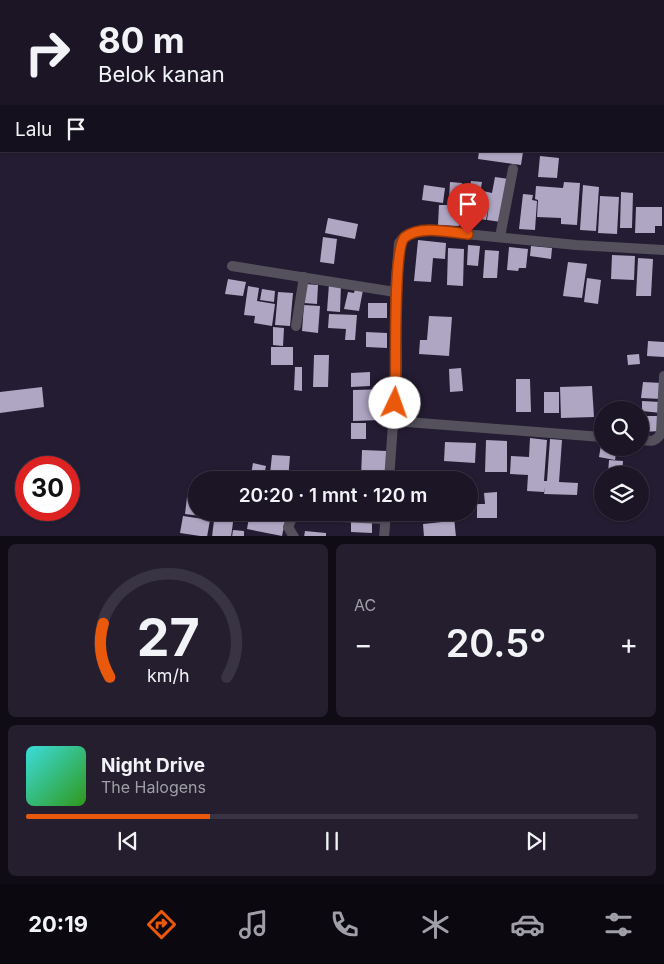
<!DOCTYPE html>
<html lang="id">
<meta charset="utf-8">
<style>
body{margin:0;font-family:Inter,sans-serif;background:#241e2e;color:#f1f3f6;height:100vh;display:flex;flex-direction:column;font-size:19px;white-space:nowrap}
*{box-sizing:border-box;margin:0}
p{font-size:16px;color:#a09fa7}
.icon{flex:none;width:28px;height:28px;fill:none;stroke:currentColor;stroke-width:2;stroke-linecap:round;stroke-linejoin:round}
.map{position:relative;height:536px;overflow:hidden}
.side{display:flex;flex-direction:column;gap:8px;padding:8px;background:#0f0c15;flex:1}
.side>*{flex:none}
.top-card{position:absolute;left:0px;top:0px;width:665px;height:152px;box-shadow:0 1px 4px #0004,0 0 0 1px #393443;background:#1b1526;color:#f1f3f6;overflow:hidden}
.controls{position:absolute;left:594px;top:401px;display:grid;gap:10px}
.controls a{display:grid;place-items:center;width:55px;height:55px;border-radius:50%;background:#1b1526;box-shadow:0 1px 4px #0004,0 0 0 1px #393443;font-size:25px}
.speed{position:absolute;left:15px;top:456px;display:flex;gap:10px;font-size:25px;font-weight:700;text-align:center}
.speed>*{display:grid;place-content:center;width:65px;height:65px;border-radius:50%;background:#1b1526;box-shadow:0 1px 4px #0004,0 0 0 1px #393443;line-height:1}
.speed .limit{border:8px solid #d22;background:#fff;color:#111}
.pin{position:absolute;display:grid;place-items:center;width:42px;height:42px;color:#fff;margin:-51px -21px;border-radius:50% 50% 50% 0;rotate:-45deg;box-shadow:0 0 5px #0007}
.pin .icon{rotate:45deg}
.me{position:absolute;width:55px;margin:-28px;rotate:3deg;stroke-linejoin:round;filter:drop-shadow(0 0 4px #0008)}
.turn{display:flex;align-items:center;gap:18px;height:105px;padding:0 15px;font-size:22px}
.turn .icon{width:65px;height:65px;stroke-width:2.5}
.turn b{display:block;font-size:35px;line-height:42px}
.then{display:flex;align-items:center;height:48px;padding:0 15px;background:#0003;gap:10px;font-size:19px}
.big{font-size:38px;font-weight:600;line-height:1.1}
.side .card{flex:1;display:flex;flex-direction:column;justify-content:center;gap:8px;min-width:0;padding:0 18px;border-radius:8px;background:#241e2e}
.side .dial{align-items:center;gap:0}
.dial svg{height:130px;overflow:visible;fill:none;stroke:#393443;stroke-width:7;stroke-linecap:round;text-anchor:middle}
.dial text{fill:#f1f3f6;stroke:none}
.song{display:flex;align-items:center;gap:15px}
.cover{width:60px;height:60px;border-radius:8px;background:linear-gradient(135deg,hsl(180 70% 55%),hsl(110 70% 35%))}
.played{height:5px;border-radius:2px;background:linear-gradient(90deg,#ea580c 30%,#393443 30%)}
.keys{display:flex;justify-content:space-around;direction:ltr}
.heat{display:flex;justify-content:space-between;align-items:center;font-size:28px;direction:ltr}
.side .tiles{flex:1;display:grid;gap:8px;grid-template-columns:1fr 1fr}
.card:last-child{grid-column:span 2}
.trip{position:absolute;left:188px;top:471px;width:290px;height:50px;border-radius:25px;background:#1b1526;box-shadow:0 1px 4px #0004,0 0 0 1px #393443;font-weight:600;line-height:50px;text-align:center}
.tabs{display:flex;height:80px;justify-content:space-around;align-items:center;background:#0b080f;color:#a09fa7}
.tabs .icon{width:35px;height:35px}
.tabs .current{color:#ea580c}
.tabs b{font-size:22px;color:#f1f3f6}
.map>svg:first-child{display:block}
.building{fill:#afa6c3}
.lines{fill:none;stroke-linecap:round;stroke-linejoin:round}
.street{stroke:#54505c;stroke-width:10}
.route-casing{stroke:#983908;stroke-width:12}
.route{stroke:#ea580c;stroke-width:9}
</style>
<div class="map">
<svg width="664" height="537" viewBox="0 0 664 537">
<rect width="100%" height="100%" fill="#241c32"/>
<g class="building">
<polygon points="479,151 523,152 521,165 478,159"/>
<polygon points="540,156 559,158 557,178 538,177"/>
<polygon points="495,177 509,179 501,222 487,220 489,204 486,220 477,218 483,191 492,193"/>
<polygon points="471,181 482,182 475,222 464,220"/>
<polygon points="450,182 462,183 461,201 449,200"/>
<polygon points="564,182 580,183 577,225 561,224 561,218 537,217 538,200 535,199 536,186 563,188"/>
<polygon points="424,185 445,188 443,203 422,200"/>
<polygon points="583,185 599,187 596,231 580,230"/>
<polygon points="621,192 633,193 632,228 620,228"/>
<polygon points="523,194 533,195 532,200 537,201 535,230 519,229"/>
<polygon points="600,196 619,197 617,234 598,233"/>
<polygon points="439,205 460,205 459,226 438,225"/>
<polygon points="636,207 662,207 662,226 655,226 655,233 635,233"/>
<polygon points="328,218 358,224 355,239 325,233"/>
<polygon points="323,237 337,239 334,264 320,262"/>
<polygon points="418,240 446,243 445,259 433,258 431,282 414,281"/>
<polygon points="468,245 480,246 478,266 467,265"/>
<polygon points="531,246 552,248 551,259 530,256"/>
<polygon points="509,247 528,249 526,268 519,268 518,271 507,270"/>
<polygon points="448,248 464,249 463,286 447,285"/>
<polygon points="485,250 499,251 497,278 483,278"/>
<polygon points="612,255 635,256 634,280 611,279"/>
<polygon points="638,258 653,259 651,296 636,296"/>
<polygon points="568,262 587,264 582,298 563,296"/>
<polygon points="587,278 601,280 598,304 584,302"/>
<polygon points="228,279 246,282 243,296 225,294"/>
<polygon points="305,284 318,285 317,304 304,303"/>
<polygon points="329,284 341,285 340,312 327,311"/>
<polygon points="248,286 259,288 257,301 275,304 272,326 254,323 255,316 244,315"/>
<polygon points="262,289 275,291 274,302 260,300"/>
<polygon points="355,289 363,290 359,311 344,309 348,292 354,293"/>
<polygon points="278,292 293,293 290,326 275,325"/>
<rect x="368" y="303" width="19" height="15"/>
<polygon points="304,305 320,306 318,333 302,331"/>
<polygon points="329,314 357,315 355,340 345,340 346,329 328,328"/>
<polygon points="429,316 452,317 449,356 419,354 420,340 427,340"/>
<polygon points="273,327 284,328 283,346 273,345"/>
<polygon points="366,332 387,333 387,348 366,347"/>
<polygon points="648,341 664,342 664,357 647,356"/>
<rect x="271" y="347" width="22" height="18"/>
<polygon points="639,354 640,364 628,365 627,355"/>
<polygon points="314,355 329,355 328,387 313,387"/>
<polygon points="295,367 302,367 302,391 294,390"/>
<polygon points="461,368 463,391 450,392 449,369"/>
<polygon points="370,372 370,386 351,387 351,373"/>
<polygon points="516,379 530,379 531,412 516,412"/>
<polygon points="643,382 662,383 661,399 641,398"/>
<polygon points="592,386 594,417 561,418 560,387"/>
<polygon points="42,387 44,407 0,413 0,392"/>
<polygon points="393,389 394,404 380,405 380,420 353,421 353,390"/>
<rect x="544" y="392" width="15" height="21"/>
<polygon points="642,401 661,402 661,413 642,411"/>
<polygon points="643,416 660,416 660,431 643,432"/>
<rect x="351" y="423" width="15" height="16"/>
<polygon points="530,438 547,440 544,481 547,481 550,439 562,440 559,482 578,483 577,495 544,494 545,487 544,492 527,491 528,475 510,474 511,456 529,457"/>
<polygon points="486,440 507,441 507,472 485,472"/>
<polygon points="445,442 476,443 475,463 444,461"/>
<polygon points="601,445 602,448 617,448 615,460 599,457"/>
<polygon points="362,450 387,451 386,479 361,478"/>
<polygon points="272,455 290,456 288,480 273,480 274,475 270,474"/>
<polygon points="609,460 623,461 622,475 608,474"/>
<polygon points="253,463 266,466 263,480 250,480"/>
<polygon points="412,471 453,474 453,480 411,480"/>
<polygon points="497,492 497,518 477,518 477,504 485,504 484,493"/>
<polygon points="187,497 196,498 196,512 210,512 209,517 185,514"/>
<polygon points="215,512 234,515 231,537 212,537"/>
<polygon points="250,512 286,517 282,536 247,529"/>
<polygon points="420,512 452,512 452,515 420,514"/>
<polygon points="183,516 210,520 207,537 180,533"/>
<polygon points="454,517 456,537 424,537 423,524 442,522 442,519"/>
<polygon points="351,522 372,522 372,533 351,532"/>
<polygon points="233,530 244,531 244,537 232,537"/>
<polygon points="305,531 326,533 326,537 304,537"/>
</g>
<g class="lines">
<g class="street">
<polyline points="500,237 513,169"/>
<polyline points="232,266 395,292"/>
<polyline points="296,326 304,277"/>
<polyline points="394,421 602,437"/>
<path d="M640,440C650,441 656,443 661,433L664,376"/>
<path d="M389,480L397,367L395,292L399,243C408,230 422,231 436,231L576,245L664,250"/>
<polyline points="294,537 288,527 292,518 297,515 385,519"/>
<polyline points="384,537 386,513"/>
</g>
</g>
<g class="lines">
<g class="route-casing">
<path id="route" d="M395,403C397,378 392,247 405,237C420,225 450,232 468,234"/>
</g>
<use href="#route" class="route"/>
</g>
</svg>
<div class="controls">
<a><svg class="icon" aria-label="search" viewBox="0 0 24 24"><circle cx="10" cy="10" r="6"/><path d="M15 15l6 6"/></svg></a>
<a><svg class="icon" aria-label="layers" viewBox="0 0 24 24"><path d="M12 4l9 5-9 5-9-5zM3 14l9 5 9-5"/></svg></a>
</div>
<div class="speed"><div class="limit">30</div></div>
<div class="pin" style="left:468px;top:234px;background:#d93025"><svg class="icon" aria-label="arrive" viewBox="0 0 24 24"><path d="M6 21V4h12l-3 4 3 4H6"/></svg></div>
<svg class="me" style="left:395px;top:403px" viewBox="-20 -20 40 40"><circle r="19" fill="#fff"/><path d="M0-13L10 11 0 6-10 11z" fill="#ea580c"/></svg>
<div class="trip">20:20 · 1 mnt · 120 m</div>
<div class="top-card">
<div class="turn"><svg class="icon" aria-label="right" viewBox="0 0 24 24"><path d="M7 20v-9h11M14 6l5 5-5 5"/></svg><div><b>80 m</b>Belok kanan</div></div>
<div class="then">Lalu<svg class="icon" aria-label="arrive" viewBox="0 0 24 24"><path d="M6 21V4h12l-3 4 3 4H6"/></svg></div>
</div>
</div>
<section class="side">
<div class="tiles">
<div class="card dial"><svg viewBox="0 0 100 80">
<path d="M14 69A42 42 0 1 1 86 69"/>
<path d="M14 69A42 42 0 0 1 10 36" stroke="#ea580c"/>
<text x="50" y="56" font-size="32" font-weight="700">27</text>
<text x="50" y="72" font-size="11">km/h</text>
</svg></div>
<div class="card"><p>AC</p>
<div class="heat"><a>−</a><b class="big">20.5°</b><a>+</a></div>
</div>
<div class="card">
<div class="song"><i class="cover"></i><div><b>Night Drive</b><p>The Halogens</p></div></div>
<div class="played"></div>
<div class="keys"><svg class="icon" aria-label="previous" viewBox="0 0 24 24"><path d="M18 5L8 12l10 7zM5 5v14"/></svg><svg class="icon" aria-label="pause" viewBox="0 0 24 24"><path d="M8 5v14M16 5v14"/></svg><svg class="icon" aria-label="next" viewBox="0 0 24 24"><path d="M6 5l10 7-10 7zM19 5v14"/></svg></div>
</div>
</div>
</section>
<nav class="tabs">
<b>20:19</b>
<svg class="icon current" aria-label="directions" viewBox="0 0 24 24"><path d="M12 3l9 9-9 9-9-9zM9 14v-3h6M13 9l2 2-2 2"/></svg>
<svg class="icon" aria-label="music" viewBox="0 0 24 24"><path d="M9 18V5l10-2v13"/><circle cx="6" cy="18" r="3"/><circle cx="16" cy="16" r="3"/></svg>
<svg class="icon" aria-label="phone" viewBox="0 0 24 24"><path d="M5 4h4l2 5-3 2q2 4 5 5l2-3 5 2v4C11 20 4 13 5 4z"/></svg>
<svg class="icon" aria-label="climate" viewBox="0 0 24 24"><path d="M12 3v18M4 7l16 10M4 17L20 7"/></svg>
<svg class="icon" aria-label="car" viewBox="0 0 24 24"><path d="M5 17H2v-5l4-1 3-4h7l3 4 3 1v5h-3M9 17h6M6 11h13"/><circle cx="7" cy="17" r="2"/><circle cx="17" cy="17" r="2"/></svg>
<svg class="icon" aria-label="filters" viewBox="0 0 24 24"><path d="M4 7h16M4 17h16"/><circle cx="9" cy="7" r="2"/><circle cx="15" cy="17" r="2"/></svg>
</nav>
